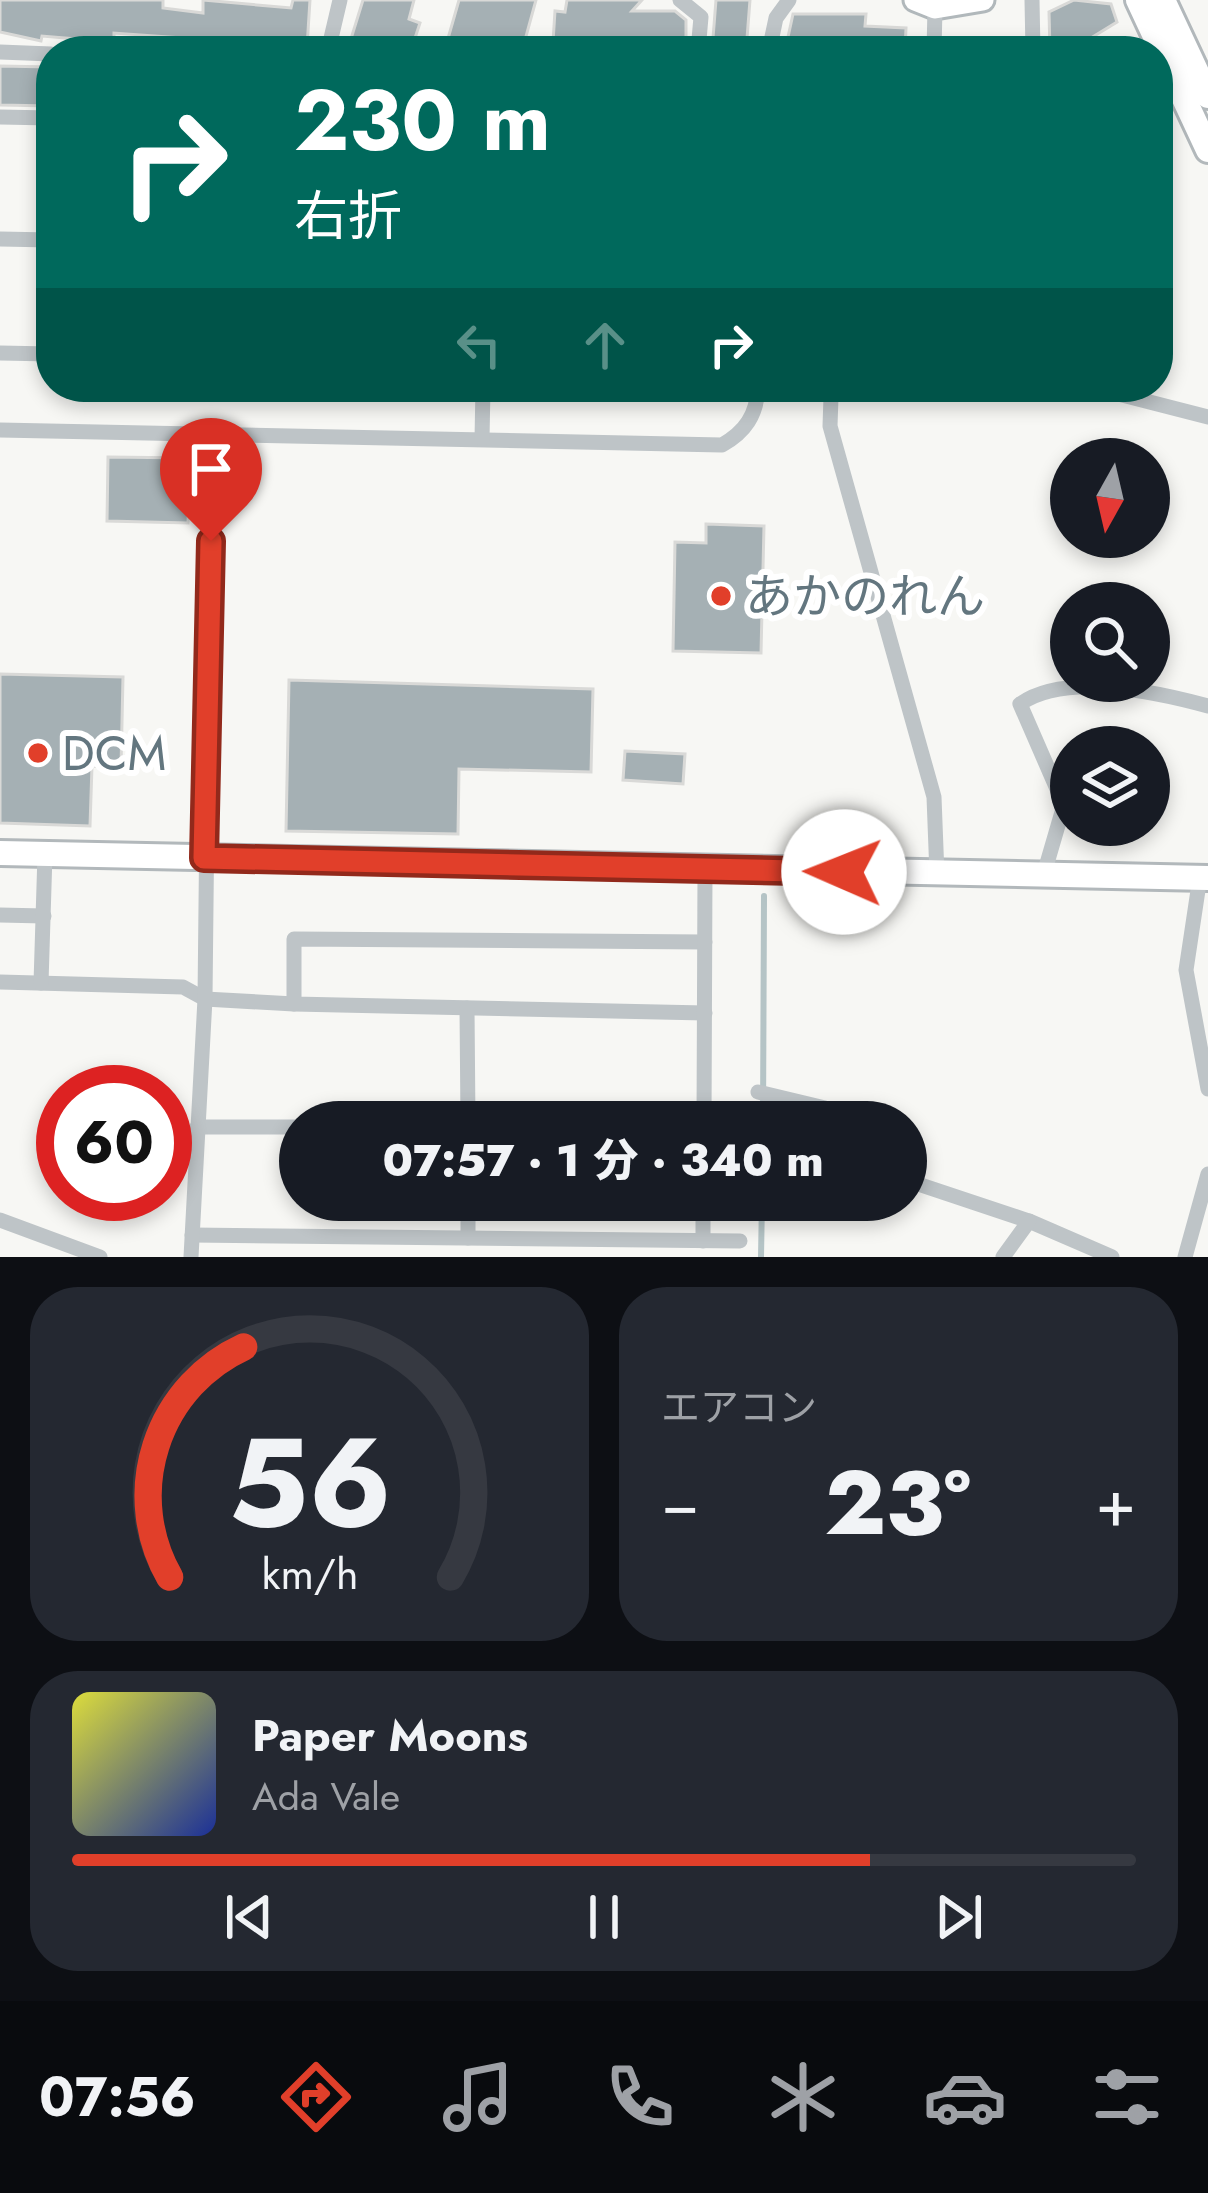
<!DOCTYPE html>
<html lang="ja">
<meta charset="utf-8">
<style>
body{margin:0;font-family:Jost,"Noto Sans JP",sans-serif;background:#242831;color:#f1f3f6;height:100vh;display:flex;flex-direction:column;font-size:45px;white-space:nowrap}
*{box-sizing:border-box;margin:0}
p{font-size:39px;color:#9ea1a6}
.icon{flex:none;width:66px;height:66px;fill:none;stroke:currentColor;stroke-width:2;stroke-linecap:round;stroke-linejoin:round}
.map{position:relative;height:1257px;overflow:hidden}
.sheet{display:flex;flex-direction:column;gap:30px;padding:30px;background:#0d0f14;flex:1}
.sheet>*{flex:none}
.top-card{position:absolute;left:36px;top:36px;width:1137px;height:366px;border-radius:48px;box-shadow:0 6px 18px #0003;background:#00695c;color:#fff;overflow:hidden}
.needle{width:78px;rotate:188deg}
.buttons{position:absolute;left:1050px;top:438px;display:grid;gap:24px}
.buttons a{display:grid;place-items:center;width:120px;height:120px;border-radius:50%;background:#171b24;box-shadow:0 6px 18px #0003;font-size:60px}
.speed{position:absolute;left:36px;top:1065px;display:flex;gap:24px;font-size:60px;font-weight:700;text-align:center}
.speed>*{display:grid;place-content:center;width:156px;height:156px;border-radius:50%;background:#171b24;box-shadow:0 6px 18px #0003;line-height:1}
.speed .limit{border:18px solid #d22;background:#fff;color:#111}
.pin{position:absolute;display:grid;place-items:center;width:102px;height:102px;color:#fff;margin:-123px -51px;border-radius:50% 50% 50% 0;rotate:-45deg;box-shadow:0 0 12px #0007}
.pin .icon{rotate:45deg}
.me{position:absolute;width:132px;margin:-66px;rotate:271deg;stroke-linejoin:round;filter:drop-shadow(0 0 9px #0008)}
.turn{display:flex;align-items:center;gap:42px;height:252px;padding:0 60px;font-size:54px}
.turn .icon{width:156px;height:156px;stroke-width:2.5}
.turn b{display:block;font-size:84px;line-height:102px}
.lanes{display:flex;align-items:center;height:114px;padding:0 60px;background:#0003;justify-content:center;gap:60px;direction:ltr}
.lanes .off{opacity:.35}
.big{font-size:90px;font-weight:800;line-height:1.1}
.sheet .card{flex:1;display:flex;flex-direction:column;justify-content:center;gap:18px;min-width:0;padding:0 42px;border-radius:48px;background:#242831}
.sheet .dial{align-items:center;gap:0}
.dial svg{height:312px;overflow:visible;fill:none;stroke:#363941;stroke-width:7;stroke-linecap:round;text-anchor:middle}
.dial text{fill:#f1f3f6;stroke:none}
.song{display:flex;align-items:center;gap:36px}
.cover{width:144px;height:144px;border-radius:18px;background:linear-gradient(135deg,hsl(60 70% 55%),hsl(230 70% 35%))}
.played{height:12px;border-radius:6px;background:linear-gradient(90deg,#e13f2a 75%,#363941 75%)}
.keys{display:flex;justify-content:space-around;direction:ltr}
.heat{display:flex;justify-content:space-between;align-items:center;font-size:66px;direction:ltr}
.sheet .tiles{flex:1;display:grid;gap:30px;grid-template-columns:1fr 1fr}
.card:last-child{grid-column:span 2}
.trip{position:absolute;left:279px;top:1101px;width:648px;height:120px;border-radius:60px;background:#171b24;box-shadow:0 6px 18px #0003;font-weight:800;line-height:120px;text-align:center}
.tabs{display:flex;height:192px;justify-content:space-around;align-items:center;background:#090b0e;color:#9ea1a6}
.tabs .icon{width:84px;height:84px}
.tabs .selected{color:#e13f2a}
.tabs b{font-size:54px;color:#f1f3f6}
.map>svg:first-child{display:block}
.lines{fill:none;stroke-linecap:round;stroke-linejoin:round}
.stream{stroke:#b5c4c6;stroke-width:6}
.building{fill:#a5b0b4;stroke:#d9d9d7;stroke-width:3}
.secondary-casing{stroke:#b1b8bb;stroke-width:27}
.primary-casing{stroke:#b2b8bb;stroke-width:30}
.street{stroke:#bec4c7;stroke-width:15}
.secondary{stroke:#fff;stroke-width:21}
.primary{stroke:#fff;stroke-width:24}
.route-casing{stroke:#92291b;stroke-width:30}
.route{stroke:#e13f2a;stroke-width:21}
.poi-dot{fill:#e13f2a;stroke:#fff;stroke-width:4.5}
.labels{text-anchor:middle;stroke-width:12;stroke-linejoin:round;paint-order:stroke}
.poi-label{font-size:48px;fill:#63767f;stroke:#fff;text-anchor:start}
</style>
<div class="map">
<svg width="1208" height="1257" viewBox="0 0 1208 1257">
<rect width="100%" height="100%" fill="#f7f7f4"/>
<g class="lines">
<g class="stream">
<polyline points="763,1122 764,896"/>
<polyline points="761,1257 762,1200"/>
</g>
</g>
<g class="building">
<polygon points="0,0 163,0 163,8 203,13 203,0 291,8 293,0 310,0 307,47 114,33 114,42 42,36 41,41 0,32"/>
<polygon points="363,0 414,0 409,19 420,23 411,50 374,38 371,49 350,42"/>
<polygon points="459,0 536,0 522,51 480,39 477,50 447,42"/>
<polygon points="567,0 642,0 632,11 675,11 686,20 686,45 553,42 555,11 565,12"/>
<polygon points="716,0 750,0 746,51 712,51"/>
<polygon points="1074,0 1111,4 1117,22 1081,44 1081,51 1050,51 1049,12"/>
<polygon points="793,14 866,14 865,26 906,28 905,51 785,51"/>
<polygon points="0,66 51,67 51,106 0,105"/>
<polygon points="108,457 190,458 188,523 107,521"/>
<polygon points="706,524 764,526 761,653 673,651 675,542 706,543"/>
<polygon points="0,674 123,677 121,767 92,766 90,826 0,823"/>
<polygon points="289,680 593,689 591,772 459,769 458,834 286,831"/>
<polygon points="625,751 685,754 683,784 623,780"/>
</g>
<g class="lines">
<g class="secondary-casing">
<polyline id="secondary" points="915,0 935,8 983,0"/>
</g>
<g class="primary-casing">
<g id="primary">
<polyline points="1138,0 1208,150"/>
<polyline points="1163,0 1208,96"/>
<polyline points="0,853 1208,878"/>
</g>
</g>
<g class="street">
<polyline points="680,0 701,17 698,51"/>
<polyline points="1032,0 1033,51"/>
<polyline points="328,51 340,0"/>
<polyline points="769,51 776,18 789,0"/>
<polyline points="934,51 935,8"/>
<polyline points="0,52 51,54"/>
<polyline points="0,117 51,118"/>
<polyline points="0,239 51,240"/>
<polyline points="0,353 51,354"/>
<polyline points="847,387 831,397 830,426 934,797 937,875"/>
<polyline points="1091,387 1208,417"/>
<path d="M0,430L722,445C745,432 757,415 758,387"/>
<polyline points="482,439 483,387"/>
<path d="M1043,877L1064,805L1020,704C1065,672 1157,692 1208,706"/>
<polyline points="1200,877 1186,970 1208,1089"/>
<polyline points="0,915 44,916"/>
<polyline points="0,982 183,987 205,999 294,1004 705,1013"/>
<polyline points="41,983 45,854"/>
<polyline points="294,1004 294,939 705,942"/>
<polyline points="467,1008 468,1122"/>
<polyline points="758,1092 825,1108 823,1122"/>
<polyline points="704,1122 705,869"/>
<polyline points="197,1127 300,1127"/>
<polyline points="906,1180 1029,1221 1112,1257"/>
<polyline points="468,1200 468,1238"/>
<polyline points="0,1220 100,1257"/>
<polyline points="192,1235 740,1241"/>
<polyline points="703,1241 703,1200"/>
<polyline points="191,1257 205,999 211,434"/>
<polyline points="1003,1257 1029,1221"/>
<polyline points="1185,1257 1208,1174"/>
</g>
<use href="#secondary" class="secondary"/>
<use href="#primary" class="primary"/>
</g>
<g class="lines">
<g class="route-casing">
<polyline id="route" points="211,541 204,858 844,872"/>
</g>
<use href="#route" class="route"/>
</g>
<g class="poi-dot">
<circle cx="721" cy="596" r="12"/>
<circle cx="38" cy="753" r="12"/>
</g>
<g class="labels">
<g class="poi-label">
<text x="745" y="613">あかのれん</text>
<text x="62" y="770">DCM</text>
</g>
</g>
</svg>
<div class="buttons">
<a><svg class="needle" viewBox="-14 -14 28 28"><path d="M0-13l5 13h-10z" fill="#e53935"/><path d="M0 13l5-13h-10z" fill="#9ea1a6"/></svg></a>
<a><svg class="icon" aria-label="search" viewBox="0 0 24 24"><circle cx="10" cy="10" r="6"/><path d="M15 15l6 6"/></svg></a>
<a><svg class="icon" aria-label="layers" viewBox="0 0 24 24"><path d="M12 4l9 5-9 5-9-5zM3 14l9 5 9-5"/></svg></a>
</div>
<div class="speed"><div class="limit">60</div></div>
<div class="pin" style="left:211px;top:541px;background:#d93025"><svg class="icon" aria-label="arrive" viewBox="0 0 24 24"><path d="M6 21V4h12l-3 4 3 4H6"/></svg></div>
<svg class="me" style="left:844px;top:872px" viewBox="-20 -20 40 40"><circle r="19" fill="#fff"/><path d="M0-13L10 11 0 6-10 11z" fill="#e13f2a"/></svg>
<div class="trip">07:57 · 1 分 · 340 m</div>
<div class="top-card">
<div class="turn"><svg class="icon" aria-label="right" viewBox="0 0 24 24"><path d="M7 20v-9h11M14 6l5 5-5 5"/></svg><div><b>230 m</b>右折</div></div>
<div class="lanes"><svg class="icon off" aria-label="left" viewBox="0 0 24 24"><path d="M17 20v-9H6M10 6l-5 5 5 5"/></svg><svg class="icon off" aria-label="ahead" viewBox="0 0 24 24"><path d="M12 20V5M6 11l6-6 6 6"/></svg><svg class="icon" aria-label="right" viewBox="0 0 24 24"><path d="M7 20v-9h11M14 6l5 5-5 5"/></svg></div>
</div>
</div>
<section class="sheet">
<div class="tiles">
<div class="card dial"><svg viewBox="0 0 100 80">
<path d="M14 69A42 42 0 1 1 86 69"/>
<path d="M14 69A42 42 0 0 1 33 10" stroke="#e13f2a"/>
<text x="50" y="56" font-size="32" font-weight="700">56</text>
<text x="50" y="72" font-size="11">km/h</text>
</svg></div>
<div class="card"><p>エアコン</p>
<div class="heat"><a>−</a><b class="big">23°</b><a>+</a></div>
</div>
<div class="card">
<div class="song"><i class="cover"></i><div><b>Paper Moons</b><p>Ada Vale</p></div></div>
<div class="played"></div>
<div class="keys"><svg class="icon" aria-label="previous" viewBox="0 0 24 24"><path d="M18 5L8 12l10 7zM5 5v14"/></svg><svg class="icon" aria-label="pause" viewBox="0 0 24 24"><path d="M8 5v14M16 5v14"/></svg><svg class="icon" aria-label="next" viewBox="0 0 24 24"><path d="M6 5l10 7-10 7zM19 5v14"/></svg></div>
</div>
</div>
</section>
<nav class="tabs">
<b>07:56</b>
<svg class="icon selected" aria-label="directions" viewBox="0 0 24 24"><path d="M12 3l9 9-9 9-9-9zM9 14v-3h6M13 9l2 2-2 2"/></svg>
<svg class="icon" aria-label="music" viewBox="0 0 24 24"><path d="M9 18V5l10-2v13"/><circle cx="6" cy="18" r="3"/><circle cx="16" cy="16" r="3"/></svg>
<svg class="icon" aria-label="phone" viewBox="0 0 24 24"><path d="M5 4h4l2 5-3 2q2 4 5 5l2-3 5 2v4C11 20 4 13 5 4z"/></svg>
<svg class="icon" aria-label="climate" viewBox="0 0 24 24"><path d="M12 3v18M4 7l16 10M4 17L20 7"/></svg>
<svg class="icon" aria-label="car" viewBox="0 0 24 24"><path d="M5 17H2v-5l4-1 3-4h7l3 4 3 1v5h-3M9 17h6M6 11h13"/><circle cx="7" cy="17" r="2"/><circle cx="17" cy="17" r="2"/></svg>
<svg class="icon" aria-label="filters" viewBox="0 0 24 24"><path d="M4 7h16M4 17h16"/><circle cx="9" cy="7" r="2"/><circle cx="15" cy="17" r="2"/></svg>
</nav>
